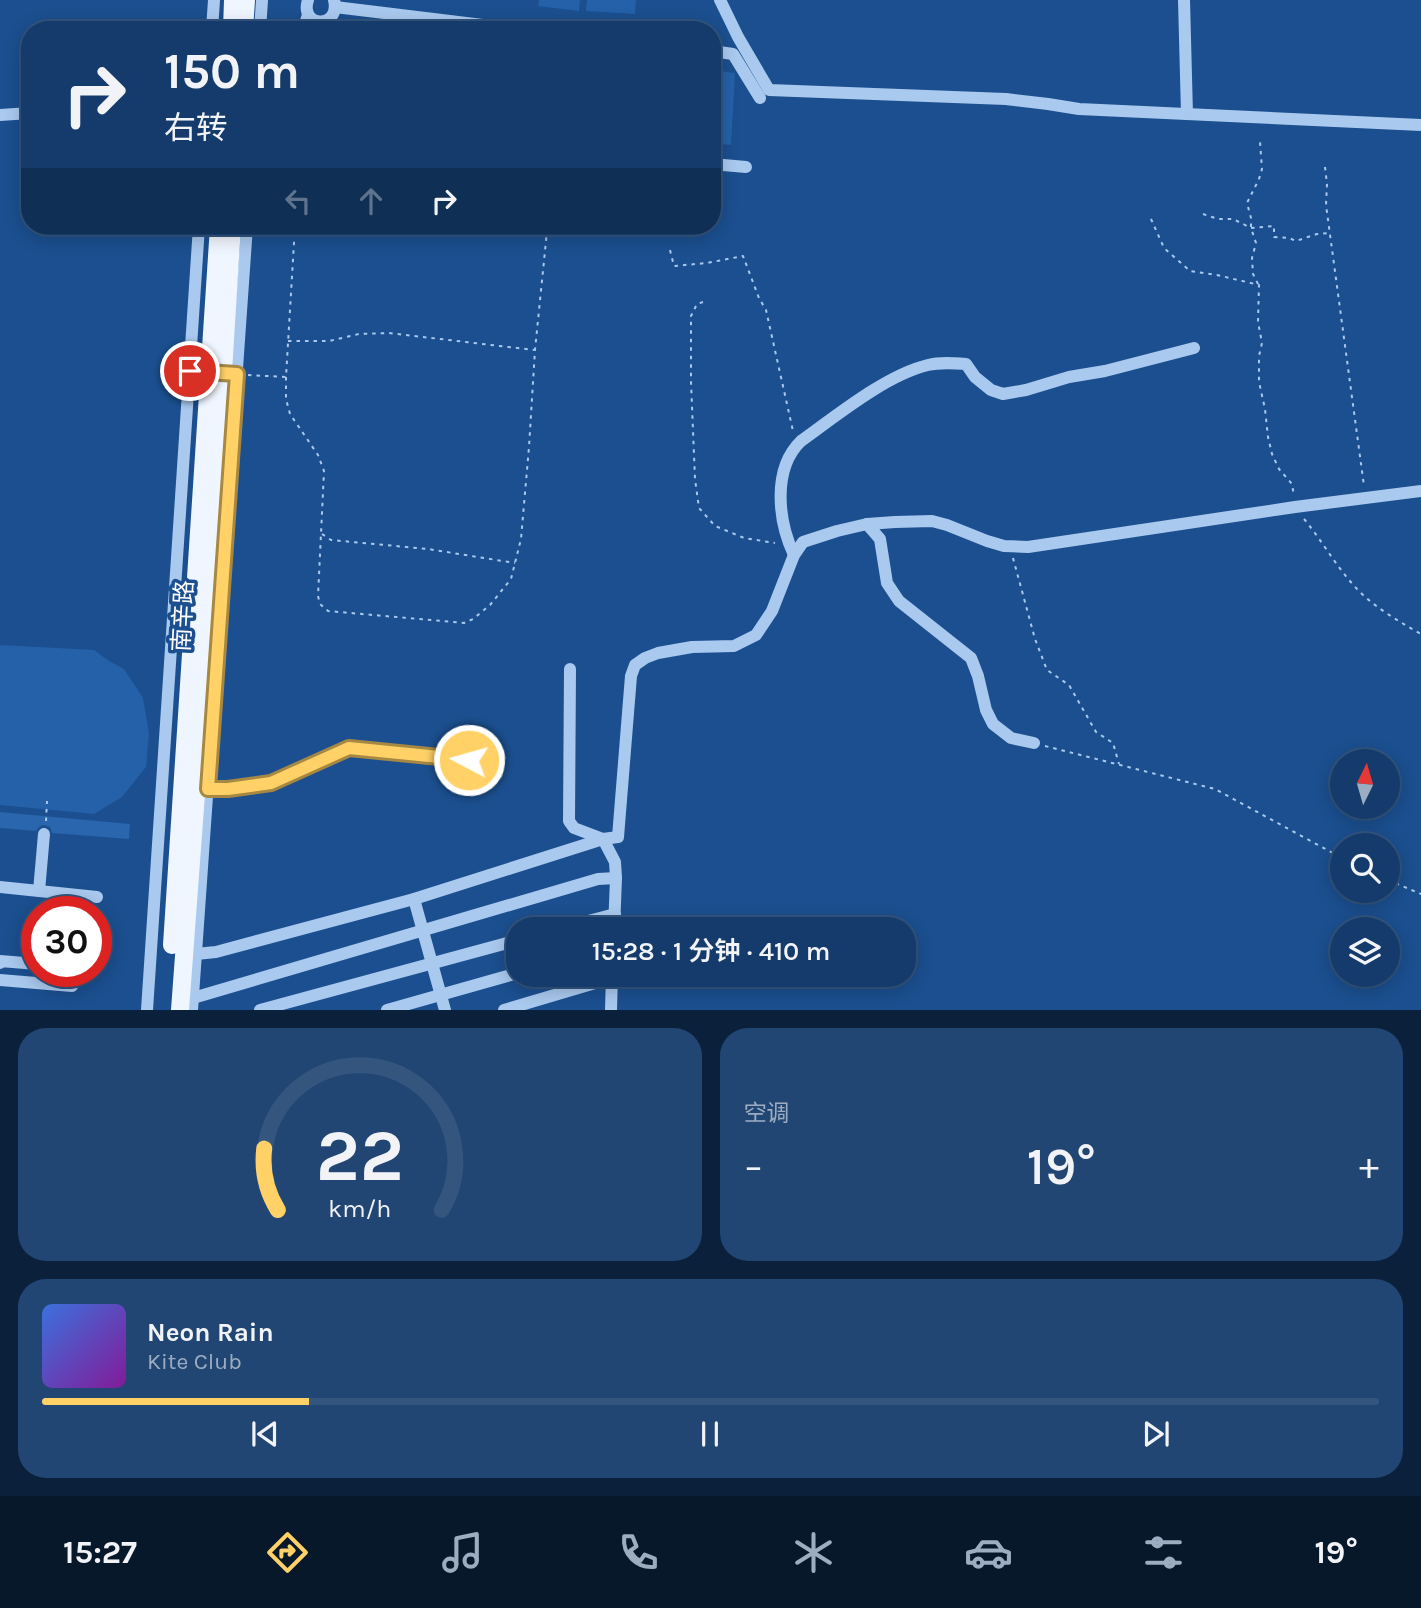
<!DOCTYPE html>
<html lang="zh">
<meta charset="utf-8">
<style>
body{margin:0;font-family:Karla,"Noto Sans SC",sans-serif;background:#214673;color:#f1f3f6;height:100vh;display:flex;flex-direction:column;font-size:26px;white-space:nowrap}
*{box-sizing:border-box;margin:0}
p{font-size:23px;color:#9dadc1}
.icon{flex:none;width:38px;height:38px;fill:none;stroke:currentColor;stroke-width:2;stroke-linecap:round;stroke-linejoin:round}
.map{position:relative;height:1010px;overflow:hidden}
.drawer{display:flex;flex-direction:column;gap:18px;padding:18px;background:#0b203b;flex:1}
.drawer>*{flex:none}
.guide{position:absolute;left:21px;top:21px;width:700px;height:214px;border-radius:28px;box-shadow:0 4px 18px #0003,0 0 0 2px #33557e;background:#143b6b;color:#f1f3f6;overflow:hidden}
.needle{width:46px;rotate:5deg}
.tools{position:absolute;left:1330px;top:749px;display:grid;gap:14px}
.tools a{display:grid;place-items:center;width:70px;height:70px;border-radius:50%;background:#143b6b;box-shadow:0 4px 18px #0003,0 0 0 2px #33557e;font-size:35px}
.speed{position:absolute;left:21px;top:896px;display:flex;gap:14px;font-size:35px;font-weight:700;text-align:center}
.speed>*{display:grid;place-content:center;width:91px;height:91px;border-radius:50%;background:#143b6b;box-shadow:0 4px 18px #0003,0 0 0 2px #33557e;line-height:1}
.speed .limit{border:10px solid #d22;background:#fff;color:#111}
.pin{position:absolute;display:grid;place-items:center;width:60px;height:60px;color:#fff;margin:-30px;border:4px solid #fff;border-radius:50%;box-shadow:0 2px 7px #0007}
.me{position:absolute;width:77px;margin:-38px;rotate:276deg;stroke-linejoin:round;filter:drop-shadow(0 0 5px #0008)}
.turn{display:flex;align-items:center;gap:24px;height:147px;padding:0 28px;font-size:32px}
.turn .icon{width:91px;height:91px;stroke-width:2.5}
.turn b{display:block;font-size:49px;line-height:60px}
.lanes{display:flex;align-items:center;height:66px;padding:0 28px;background:#0003;justify-content:center;gap:35px;direction:ltr}
.lanes .off{opacity:.35}
.big{font-size:52px;font-weight:600;line-height:1.1}
.drawer .widget{flex:1;display:flex;flex-direction:column;justify-content:center;gap:10px;min-width:0;padding:0 24px;border-radius:28px;background:#214673}
.drawer .dial{align-items:center;gap:0}
.dial svg{height:182px;overflow:visible;fill:none;stroke:#33557e;stroke-width:7;stroke-linecap:round;text-anchor:middle}
.dial text{fill:#f1f3f6;stroke:none}
.song{display:flex;align-items:center;gap:21px}
.cover{width:84px;height:84px;border-radius:10px;background:linear-gradient(135deg,hsl(220 70% 55%),hsl(290 70% 35%))}
.played{height:7px;border-radius:4px;background:linear-gradient(90deg,#ffd166 20%,#33557e 20%)}
.keys{display:flex;justify-content:space-around;direction:ltr}
.heat{display:flex;justify-content:space-between;align-items:center;font-size:38px;direction:ltr}
.drawer .tiles{flex:1;display:grid;gap:18px;grid-template-columns:1fr 1fr}
.widget:last-child{grid-column:span 2}
.trip{position:absolute;left:506px;top:917px;width:410px;height:70px;border-radius:28px;background:#143b6b;box-shadow:0 4px 18px #0003,0 0 0 2px #33557e;font-weight:600;line-height:70px;text-align:center}
.tab-bar{display:flex;height:112px;justify-content:space-around;align-items:center;background:#08182b;color:#9dadc1}
.tab-bar .icon{width:49px;height:49px}
.tab-bar .active{color:#ffd166}
.tab-bar b{font-size:32px;color:#f1f3f6}
.map>svg:first-child{display:block}
.green{fill:#2461a8}
.building{fill:#2a66ad}
.lines{fill:none;stroke-linecap:round;stroke-linejoin:round}
.path{stroke:#a9c9ee;stroke-width:2;stroke-dasharray:3.5 5;stroke-linecap:butt}
.minor{stroke:#a9c9ee;stroke-width:12}
.major{stroke:#f0f6ff;stroke-width:18}
.route-casing{stroke:#a68842;stroke-width:18}
.route{stroke:#ffd166;stroke-width:12}
.labels{text-anchor:middle;stroke-width:7;stroke-linejoin:round;paint-order:stroke}
.street-label{font-size:24px;fill:#fff;stroke:#1b4f8f}
</style>
<div class="map">
<svg width="1421" height="1010" viewBox="0 0 1421 1010">
<rect width="100%" height="100%" fill="#1b4f8f"/>
<g class="green">
<polygon points="539,0 580,0 579,11 538,6"/>
<polygon points="587,0 636,0 635,14 586,11"/>
<polygon points="712,70 735,73 731,145 712,143"/>
<polygon points="0,645 94,650 109,661 124,669 143,698 149,733 146,767 122,797 94,814 0,805"/>
</g>
<polygon class="building" points="0,812 130,824 129,839 52,833 50,827 44,825 40,826 36,831 0,828"/>
<g class="lines">
<g class="path">
<polyline points="1325,167 1327,184 1326,205 1364,486"/>
<polyline points="1203,214 1218,219 1233,219 1251,228 1274,226 1274,237 1289,238 1296,241 1317,234 1329,233"/>
<polyline points="1151,219 1164,248 1190,271 1217,275 1259,285 1258,322 1262,343 1259,356 1259,382 1265,409 1268,437 1272,454 1279,469 1292,484 1294,496"/>
<polyline points="670,250 674,266 707,263 743,256 759,298 766,310 793,431"/>
<polyline points="1258,284 1253,274 1252,258 1256,243 1251,228 1251,218 1247,203 1259,179 1262,169 1260,142"/>
<polyline points="703,302 697,304 691,316 691,382 695,479 699,508 715,526 744,538 775,543"/>
<polyline points="288,341 329,341 359,334 389,333 534,350"/>
<polyline points="248,375 286,377 295,226"/>
<polyline points="286,377 286,399 290,414 318,455 324,471 318,596 320,604 328,611 464,623 473,619 490,605 511,579 521,539 529,447 535,350 547,231 545,226"/>
<path d="M1304,519C1324,543 1339,572 1362,594C1379,610 1400,622 1421,634"/>
<polyline points="322,534 331,540 428,549 515,563"/>
<polyline points="1013,558 1035,639 1047,670 1069,685 1096,732 1113,743 1119,764"/>
<polyline points="1045,746 1215,789 1342,858"/>
<polyline points="46,821 47,801"/>
<polyline points="1388,880 1421,894"/>
</g>
<g class="minor">
<path d="M308,0C299,28 341,29 334,0"/>
<polyline points="720,0 738,37 769,90 1006,99 1048,104 1079,109 1421,125"/>
<polyline points="1184,0 1187,114"/>
<polyline points="335,7 524,30"/>
<polyline points="212,30 214,0"/>
<polyline points="260,30 262,0"/>
<polyline points="303,30 308,15"/>
<polyline points="712,51 733,54 760,98"/>
<polyline points="0,115 30,113"/>
<polyline points="712,164 746,167"/>
<polyline points="867,524 880,539 887,583 899,601 971,658 978,676 986,710 993,724 1011,738 1034,743"/>
<path d="M794,555C778,521 772,469 801,441C836,416 886,375 928,365C940,362 953,363 966,364L975,377L991,390L1003,394L1026,390L1069,377L1105,371L1194,348"/>
<polyline points="570,669 569,821 574,828 603,839 615,862 616,878 614,929"/>
<polyline points="208,789 228,789 271,783 349,748 493,762"/>
<polyline points="0,887 97,897"/>
<polyline points="39,891 44,834"/>
<polyline points="414,899 445,1010"/>
<polyline points="558,929 615,914"/>
<polyline points="196,954 216,952 414,899 603,839 618,837 631,676 635,665 645,658 658,653 692,647 734,646 756,635 772,611 794,555 803,542 837,531 867,524 895,522 932,521 947,525 987,541 1004,546 1028,547 1295,507 1421,491"/>
<polyline points="0,963 0,961 37,964"/>
<polyline points="0,980 72,986 74,971"/>
<polyline points="193,998 598,879 616,878"/>
<polyline points="147,1010 199,226"/>
<polyline points="192,1010 247,226"/>
<polyline points="260,1010 518,940"/>
<polyline points="387,1010 518,973"/>
<polyline points="504,1010 612,978"/>
<polyline points="611,1010 612,975"/>
</g>
<g class="major">
<polyline points="232,30 233,0"/>
<polyline points="244,30 246,0"/>
<polyline points="172,945 219,226"/>
<polyline points="180,1010 202,713 232,226"/>
</g>
</g>
<g class="lines">
<g class="route-casing">
<polyline id="route" points="190,371 237,374 208,789 228,789 271,783 349,748 469,760"/>
</g>
<use href="#route" class="route"/>
</g>
<g class="labels">
<g class="street-label">
<text transform="translate(183 616) rotate(-87)" y="8">南辛路</text>
</g>
</g>
</svg>
<div class="tools">
<a><svg class="needle" viewBox="-14 -14 28 28"><path d="M0-13l5 13h-10z" fill="#e53935"/><path d="M0 13l5-13h-10z" fill="#9dadc1"/></svg></a>
<a><svg class="icon" aria-label="search" viewBox="0 0 24 24"><circle cx="10" cy="10" r="6"/><path d="M15 15l6 6"/></svg></a>
<a><svg class="icon" aria-label="layers" viewBox="0 0 24 24"><path d="M12 4l9 5-9 5-9-5zM3 14l9 5 9-5"/></svg></a>
</div>
<div class="speed"><div class="limit">30</div></div>
<div class="pin" style="left:190px;top:371px;background:#d93025"><svg class="icon" aria-label="arrive" viewBox="0 0 24 24"><path d="M6 21V4h12l-3 4 3 4H6"/></svg></div>
<svg class="me" style="left:469px;top:760px" viewBox="-20 -20 40 40"><circle r="17" fill="#ffd166" stroke="#fff" stroke-width="3"/><path d="M0-11L8 9 0 5-8 9z" fill="#fff"/></svg>
<div class="trip">15:28 · 1 分钟 · 410 m</div>
<div class="guide">
<div class="turn"><svg class="icon" aria-label="right" viewBox="0 0 24 24"><path d="M7 20v-9h11M14 6l5 5-5 5"/></svg><div><b>150 m</b>右转</div></div>
<div class="lanes"><svg class="icon off" aria-label="left" viewBox="0 0 24 24"><path d="M17 20v-9H6M10 6l-5 5 5 5"/></svg><svg class="icon off" aria-label="ahead" viewBox="0 0 24 24"><path d="M12 20V5M6 11l6-6 6 6"/></svg><svg class="icon" aria-label="right" viewBox="0 0 24 24"><path d="M7 20v-9h11M14 6l5 5-5 5"/></svg></div>
</div>
</div>
<section class="drawer">
<div class="tiles">
<div class="widget dial"><svg viewBox="0 0 100 80">
<path d="M14 69A42 42 0 1 1 86 69"/>
<path d="M14 69A42 42 0 0 1 8 42" stroke="#ffd166"/>
<text x="50" y="56" font-size="32" font-weight="700">22</text>
<text x="50" y="72" font-size="11">km/h</text>
</svg></div>
<div class="widget"><p>空调</p>
<div class="heat"><a>−</a><b class="big">19°</b><a>+</a></div>
</div>
<div class="widget">
<div class="song"><i class="cover"></i><div><b>Neon Rain</b><p>Kite Club</p></div></div>
<div class="played"></div>
<div class="keys"><svg class="icon" aria-label="previous" viewBox="0 0 24 24"><path d="M18 5L8 12l10 7zM5 5v14"/></svg><svg class="icon" aria-label="pause" viewBox="0 0 24 24"><path d="M8 5v14M16 5v14"/></svg><svg class="icon" aria-label="next" viewBox="0 0 24 24"><path d="M6 5l10 7-10 7zM19 5v14"/></svg></div>
</div>
</div>
</section>
<nav class="tab-bar">
<b>15:27</b>
<svg class="icon active" aria-label="directions" viewBox="0 0 24 24"><path d="M12 3l9 9-9 9-9-9zM9 14v-3h6M13 9l2 2-2 2"/></svg>
<svg class="icon" aria-label="music" viewBox="0 0 24 24"><path d="M9 18V5l10-2v13"/><circle cx="6" cy="18" r="3"/><circle cx="16" cy="16" r="3"/></svg>
<svg class="icon" aria-label="phone" viewBox="0 0 24 24"><path d="M5 4h4l2 5-3 2q2 4 5 5l2-3 5 2v4C11 20 4 13 5 4z"/></svg>
<svg class="icon" aria-label="climate" viewBox="0 0 24 24"><path d="M12 3v18M4 7l16 10M4 17L20 7"/></svg>
<svg class="icon" aria-label="car" viewBox="0 0 24 24"><path d="M5 17H2v-5l4-1 3-4h7l3 4 3 1v5h-3M9 17h6M6 11h13"/><circle cx="7" cy="17" r="2"/><circle cx="17" cy="17" r="2"/></svg>
<svg class="icon" aria-label="filters" viewBox="0 0 24 24"><path d="M4 7h16M4 17h16"/><circle cx="9" cy="7" r="2"/><circle cx="15" cy="17" r="2"/></svg>
<b>19°</b>
</nav>
